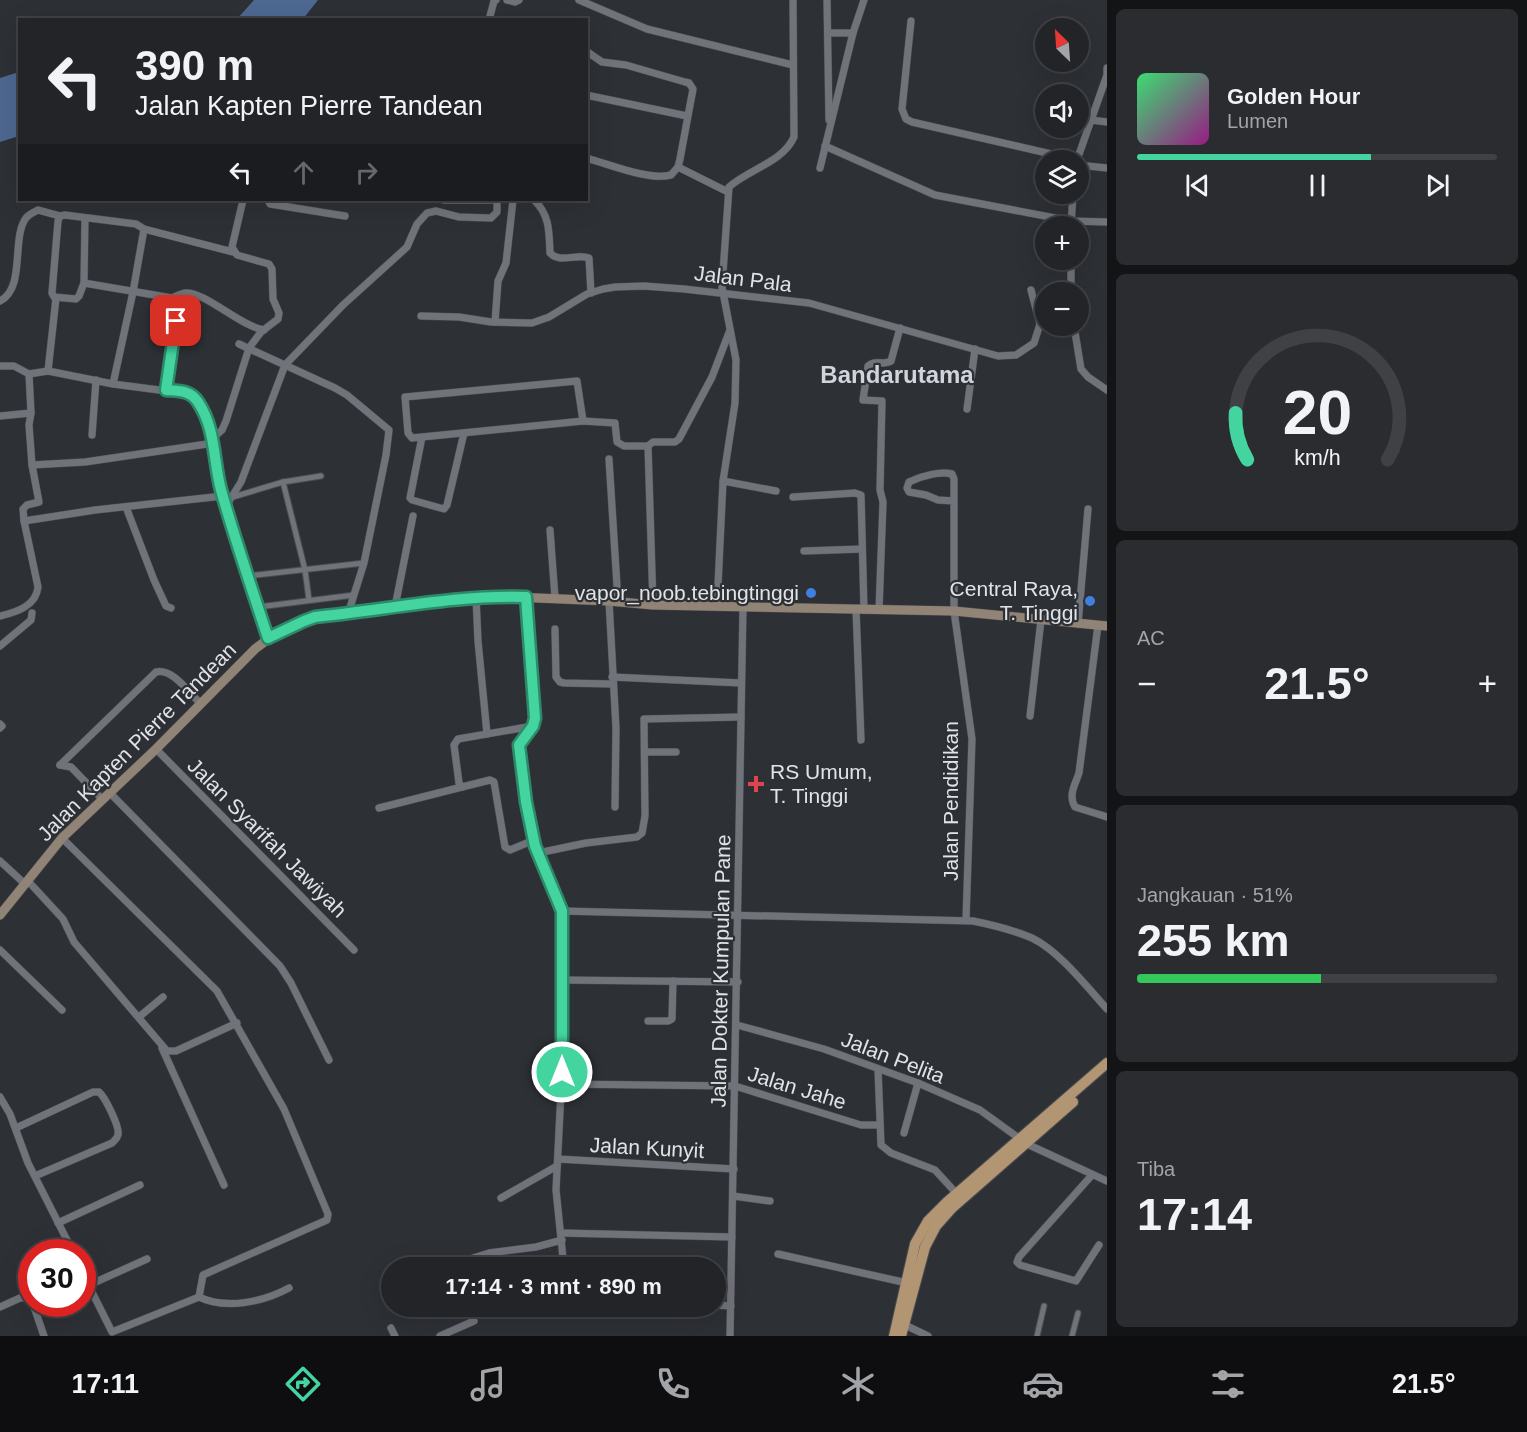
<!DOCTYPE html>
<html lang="id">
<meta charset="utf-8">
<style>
body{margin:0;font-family:Helvetica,sans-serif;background:#2a2c30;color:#f1f3f6;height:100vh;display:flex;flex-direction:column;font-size:22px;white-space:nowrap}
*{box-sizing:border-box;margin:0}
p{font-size:20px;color:#a2a4a8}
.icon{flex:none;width:33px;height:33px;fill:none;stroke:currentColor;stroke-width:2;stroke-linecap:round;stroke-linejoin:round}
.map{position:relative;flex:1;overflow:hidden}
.details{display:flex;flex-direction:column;gap:9px;padding:9px;background:#131416;width:420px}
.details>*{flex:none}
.guide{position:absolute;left:18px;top:18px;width:570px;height:183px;border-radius:0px;box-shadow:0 6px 24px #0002,0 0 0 2px #3f4145;background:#222428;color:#f1f3f6;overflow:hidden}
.needle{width:39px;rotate:335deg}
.controls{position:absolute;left:1035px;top:18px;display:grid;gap:12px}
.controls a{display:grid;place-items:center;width:54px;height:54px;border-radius:50%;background:#222428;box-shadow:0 6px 24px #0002,0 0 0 2px #3f4145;font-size:30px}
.speed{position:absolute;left:18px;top:1239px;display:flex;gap:12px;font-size:30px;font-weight:700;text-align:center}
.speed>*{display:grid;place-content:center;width:78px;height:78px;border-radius:50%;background:#222428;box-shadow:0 6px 24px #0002,0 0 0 2px #3f4145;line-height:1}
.speed .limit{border:9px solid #d22;background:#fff;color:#111}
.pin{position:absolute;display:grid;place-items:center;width:51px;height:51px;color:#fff;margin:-26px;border-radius:12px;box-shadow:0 3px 9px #0006}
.me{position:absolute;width:66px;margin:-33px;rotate:0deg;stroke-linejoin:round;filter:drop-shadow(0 0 4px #0008)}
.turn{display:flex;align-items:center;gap:21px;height:126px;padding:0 18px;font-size:27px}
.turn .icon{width:78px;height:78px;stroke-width:2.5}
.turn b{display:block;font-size:42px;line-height:51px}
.lanes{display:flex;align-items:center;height:57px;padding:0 18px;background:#0003;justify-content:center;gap:30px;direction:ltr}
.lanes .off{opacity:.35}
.big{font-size:45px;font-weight:700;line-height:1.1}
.details .tile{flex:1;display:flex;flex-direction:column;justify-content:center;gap:9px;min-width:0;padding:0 21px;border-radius:9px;background:#2a2c30}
.details .dial{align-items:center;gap:0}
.dial svg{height:156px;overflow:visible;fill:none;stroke:#3f4145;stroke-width:7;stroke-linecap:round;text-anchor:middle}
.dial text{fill:#f1f3f6;stroke:none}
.song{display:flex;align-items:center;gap:18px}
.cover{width:72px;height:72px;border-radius:9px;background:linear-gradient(135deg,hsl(140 70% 55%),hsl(310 70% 35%))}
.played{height:6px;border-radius:3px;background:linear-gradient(90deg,#43d4a0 65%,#3f4145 65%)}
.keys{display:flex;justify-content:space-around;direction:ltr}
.heat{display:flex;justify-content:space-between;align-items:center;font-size:33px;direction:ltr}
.charge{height:9px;border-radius:4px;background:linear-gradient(90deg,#34c759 51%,#3f4145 0)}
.trip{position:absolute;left:381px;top:1257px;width:345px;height:60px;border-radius:30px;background:#222428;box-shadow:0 6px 24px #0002,0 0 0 2px #3f4145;font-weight:700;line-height:60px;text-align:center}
.dock{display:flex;height:96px;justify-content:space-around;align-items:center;background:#0e0e10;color:#a2a4a8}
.dock .icon{width:42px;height:42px}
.dock .current{color:#43d4a0}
.dock b{font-size:27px;color:#f1f3f6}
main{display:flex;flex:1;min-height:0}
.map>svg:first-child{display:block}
.water{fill:#4d6891}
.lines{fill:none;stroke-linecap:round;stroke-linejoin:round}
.pedestrian-casing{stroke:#4b4d51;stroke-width:7}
.minor-casing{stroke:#4b4d51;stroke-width:8}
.secondary-casing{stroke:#4b4d51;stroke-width:10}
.primary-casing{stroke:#4b4d51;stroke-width:12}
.pedestrian{stroke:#707379;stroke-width:5}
.minor{stroke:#707379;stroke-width:7}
.secondary{stroke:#918476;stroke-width:9}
.primary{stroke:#b29573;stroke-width:10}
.route-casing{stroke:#2c8a68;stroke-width:15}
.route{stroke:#43d4a0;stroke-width:10}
.shop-dot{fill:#3f7fe0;stroke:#2d3035;stroke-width:2}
.health-dot{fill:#e0444e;stroke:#2d3035;stroke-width:2}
.labels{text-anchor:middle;stroke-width:4.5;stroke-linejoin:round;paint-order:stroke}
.street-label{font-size:21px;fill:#e1e3e6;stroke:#2d3035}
.poi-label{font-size:21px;fill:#e1e3e6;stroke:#2d3035;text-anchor:end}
.quarter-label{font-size:24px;font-weight:bold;fill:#d1d4db;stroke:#2d3035}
</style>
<main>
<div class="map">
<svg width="1107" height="1336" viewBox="0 0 1107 1336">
<rect width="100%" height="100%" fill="#2d3035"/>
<g class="water">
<polygon points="254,0 318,0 303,19 237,19"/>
<polygon points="19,72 19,136 0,142 0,78"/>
</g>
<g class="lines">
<g class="pedestrian-casing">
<g id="pedestrian">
<polyline points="283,482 305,570 309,600"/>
<polyline points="233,497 283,482 321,476"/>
<polyline points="248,576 364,563"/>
<polyline points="258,607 354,595"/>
<polyline points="1037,1336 1044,1306"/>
<polyline points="1072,1336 1078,1313"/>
</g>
</g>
<g class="minor-casing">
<g id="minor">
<polyline points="507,0 515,2 519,0"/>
<polyline points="579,0 647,29 793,65"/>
<polyline points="827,0 829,120"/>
<polyline points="489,20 494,1 496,0"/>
<polyline points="911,21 902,109 906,119 912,122 1077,160"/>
<polyline points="828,33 853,33"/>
<path d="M586,51L602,62L626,65L685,82L689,83L693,89L680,159L678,167L671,175C649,181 609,164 586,158"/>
<polyline points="586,95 687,116"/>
<polyline points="1091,120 1107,122"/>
<polyline points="825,146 935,195 1071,221 1107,222"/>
<polyline points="1077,160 1107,75 1107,68"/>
<polyline points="1078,165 1107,168"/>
<polyline points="678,167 728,192"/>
<polyline points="820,168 853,33 864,0"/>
<polyline points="268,200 270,204 345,216"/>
<polyline points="444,200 496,200"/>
<path d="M534,200C550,215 549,232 550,253C560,264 577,253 589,258L591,293"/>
<polyline points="85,218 84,283 79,296 76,299 54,297 52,293 58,221 60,216 65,215 136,224 144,229 233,252"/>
<polyline points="1071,226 1073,194"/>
<path d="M84,283L172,298C176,296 181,294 185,293C204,291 240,326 264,330"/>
<polyline points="1031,290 1040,324"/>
<polyline points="1071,292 1071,260"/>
<path d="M0,301C26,288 11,238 26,218C29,214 34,212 38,210L60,216"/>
<polyline points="421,316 459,317 491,322 532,323 549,317 587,294 603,289 615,287 644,286 684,289 809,303 998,356 1016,355 1034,343 1040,324 1046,323"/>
<polyline points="495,322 498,281 506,263 513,200"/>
<polyline points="1074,326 1081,369 1088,377 1107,390"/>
<polyline points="239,344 335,388 347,395 389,430 386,455 364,563 348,614"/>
<polyline points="0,366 14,366 29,374 48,371 113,384 159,390 186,391 197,400 212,436 220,488 268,638"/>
<polyline points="48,371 56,298"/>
<polyline points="113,384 133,292 144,229"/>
<polyline points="166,390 176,321 172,298"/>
<polyline points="967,409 975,349"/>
<polyline points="0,416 31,413"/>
<polyline points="583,421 577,381 405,397 408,433 412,438 583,421 615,423 617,442 624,446 648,446 653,442 675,442 679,439 712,377 730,330"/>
<polyline points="92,435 96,380"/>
<polyline points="422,437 410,498 412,500 444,509 447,505 464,433"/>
<polyline points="213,438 222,430 226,421 249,348 261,332 278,319 279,313 273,299 272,269 269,264 237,255 232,247 243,200"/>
<polyline points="648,446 653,605"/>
<polyline points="609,459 618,602"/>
<polyline points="32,465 85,462 214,443"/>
<polyline points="723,481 776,491"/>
<polyline points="793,497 855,493 861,495 864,610"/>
<path d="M954,501L938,500L926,495L909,492L907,488L909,482C921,476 940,471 952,474L954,479V611L972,739L966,920"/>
<polyline points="226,506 241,482 285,365 343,305 407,247 417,224 427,213 436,211 459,217 491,218 497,212 497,200"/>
<polyline points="126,507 154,580 166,606 171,608"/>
<polyline points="24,521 95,510 223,496"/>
<polyline points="550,530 555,598"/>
<polyline points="804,551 862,549"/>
<polyline points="476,597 478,641 487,734"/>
<polyline points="526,597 535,718 533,726 519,745 526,802 535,846 562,911 562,1072 556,1190 564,1268"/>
<polyline points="609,601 616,728 615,807"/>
<path d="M717,606L723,481L735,403L736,360L722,287L729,187C749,169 783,162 794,137L793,0"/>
<polyline points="395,607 413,516"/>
<polyline points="856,609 861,740"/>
<path d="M879,610L883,502L880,490L882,401L863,400L868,366C875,359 883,366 891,361L900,328"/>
<path d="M0,616C17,612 36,606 38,587L24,521L23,509L27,505L39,502L32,465L29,425L31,413L29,374"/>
<polyline points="1078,624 1088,509"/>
<path d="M1098,625L1079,773C1075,785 1068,795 1075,807L1107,817"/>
<polyline points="555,629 556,677 560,682 564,683 612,684"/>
<polyline points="0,646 31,620 32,613"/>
<polyline points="612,677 741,683"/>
<polyline points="1030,716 1041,620"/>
<polyline points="0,724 2,726 0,728"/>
<polyline points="533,726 458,739 454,745 459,783 462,787 490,780 494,782 505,847 510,850 534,840"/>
<polyline points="156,749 354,950"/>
<polyline points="645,752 676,752"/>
<path d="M60,765L156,672C173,668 189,693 201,704"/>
<polyline points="60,765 71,767 103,800"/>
<polyline points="110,793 280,966 291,983 329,1060"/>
<polyline points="379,808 462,787"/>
<polyline points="62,838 217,991 284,1109 328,1214 327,1220 203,1275 199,1297"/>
<polyline points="538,853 586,843 637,837 642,833 645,816 644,719 741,717"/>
<polyline points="0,861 25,884"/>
<polyline points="28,881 63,919 74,942 167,1051 176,1051 237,1023"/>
<path d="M562,911L973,921C993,925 1013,930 1032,938C1059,951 1087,987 1107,1009"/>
<polyline points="0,950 62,1010"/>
<polyline points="562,980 738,982"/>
<polyline points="139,1017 163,997"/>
<polyline points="648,1021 668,1021 672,1019 673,981"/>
<polyline points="737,1025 824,1049 918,1083 980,1110 1027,1144 1107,1181"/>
<polyline points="162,1048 224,1185"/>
<polyline points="878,1069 881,1145 891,1153 935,1170 957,1194"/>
<polyline points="561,1084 735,1086 861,1125 879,1125"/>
<polyline points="0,1097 10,1114 28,1163 73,1252"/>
<path d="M16,1128L93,1092H99C105,1097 120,1127 118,1135C117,1139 115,1140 112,1143L35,1176"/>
<polyline points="904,1133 918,1083"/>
<polyline points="558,1159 734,1169"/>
<polyline points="1092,1175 1019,1257 1017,1262 1020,1265 1076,1281 1099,1245"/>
<polyline points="733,1196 770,1201"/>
<polyline points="501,1198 557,1166"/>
<polyline points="58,1223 140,1185"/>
<polyline points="561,1233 732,1237"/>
<polyline points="778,1254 907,1283"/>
<polyline points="441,1268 489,1253 536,1247 562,1240"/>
<path d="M82,1272L112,1332L199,1297C226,1310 263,1302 289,1288"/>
<polyline points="89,1285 147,1259"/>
<polyline points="33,1304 44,1336"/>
<polyline points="716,1305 731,1306"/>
<polyline points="0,1307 20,1298 29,1298 32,1302"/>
<polyline points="905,1325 928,1336"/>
<polyline points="391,1328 395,1336"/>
<polyline points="440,1336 474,1321"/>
<polyline points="730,1336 743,607"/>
</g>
</g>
<g class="secondary-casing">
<path id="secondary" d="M0,915L62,838L156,749L255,649C273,634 294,624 315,617L421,602L490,596L609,601L653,605L954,611L1107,626"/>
</g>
<g class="primary-casing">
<g id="primary">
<polyline points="894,1336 915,1244 928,1221 947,1202 1107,1063"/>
<polyline points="901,1336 925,1247 936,1226 952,1208 1073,1102"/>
</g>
</g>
<use href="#pedestrian" class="pedestrian"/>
<use href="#minor" class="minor"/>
<use href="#secondary" class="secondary"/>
<use href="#primary" class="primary"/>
</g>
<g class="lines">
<g class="route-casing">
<path id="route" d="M176,321L166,390C179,391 190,390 198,402C216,429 213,460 221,490C235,540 252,589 268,638L304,621L315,617C386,610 454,595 526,597L535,718L533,726L519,745L526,802L535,846L562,911V1072"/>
</g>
<use href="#route" class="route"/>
</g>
<g class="shop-dot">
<circle cx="811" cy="593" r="6"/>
<circle cx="1090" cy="601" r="6"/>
</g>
<path class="health-dot" d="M753 775h6v6h6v6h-6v6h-6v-6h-6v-6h6z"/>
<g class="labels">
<g class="street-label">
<text transform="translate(743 279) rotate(7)" y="7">Jalan Pala</text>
<text transform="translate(137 742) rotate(-45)" y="7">Jalan Kapten Pierre Tandean</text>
<text transform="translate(951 801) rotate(-90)" y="7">Jalan Pendidikan</text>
<text transform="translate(267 838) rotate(45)" y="7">Jalan Syarifah Jawiyah</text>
<text transform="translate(721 971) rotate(-89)" y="7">Jalan Dokter Kumpulan Pane</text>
<text transform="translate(893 1058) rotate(21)" y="7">Jalan Pelita</text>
<text transform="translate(797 1088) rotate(17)" y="7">Jalan Jahe</text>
<text transform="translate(647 1148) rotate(3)" y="7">Jalan Kunyit</text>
</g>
<g class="poi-label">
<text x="1078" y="596">Central Raya,<tspan x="1078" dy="24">T. Tinggi</tspan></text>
<text x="799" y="600">vapor_noob.tebingtinggi</text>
<text x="770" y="779" text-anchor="start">RS Umum,<tspan x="770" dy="24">T. Tinggi</tspan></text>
</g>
<g class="quarter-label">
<text x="897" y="383">Bandarutama</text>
</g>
</g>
</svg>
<div class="controls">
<a><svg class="needle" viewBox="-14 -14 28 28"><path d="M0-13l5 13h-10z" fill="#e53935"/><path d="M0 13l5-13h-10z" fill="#a2a4a8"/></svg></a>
<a><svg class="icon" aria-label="sound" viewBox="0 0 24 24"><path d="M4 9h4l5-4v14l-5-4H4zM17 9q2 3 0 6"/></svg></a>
<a><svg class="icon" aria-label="layers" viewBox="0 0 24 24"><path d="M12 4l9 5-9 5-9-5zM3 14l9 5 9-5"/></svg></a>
<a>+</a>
<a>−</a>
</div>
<div class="speed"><div class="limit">30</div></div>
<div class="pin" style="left:176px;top:321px;background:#d93025"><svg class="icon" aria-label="arrive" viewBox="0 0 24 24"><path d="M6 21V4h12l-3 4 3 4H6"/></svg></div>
<svg class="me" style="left:562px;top:1072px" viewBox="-20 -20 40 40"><circle r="17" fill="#43d4a0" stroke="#fff" stroke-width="3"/><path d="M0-11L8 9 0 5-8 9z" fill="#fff"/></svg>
<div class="trip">17:14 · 3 mnt · 890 m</div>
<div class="guide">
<div class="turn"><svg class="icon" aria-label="left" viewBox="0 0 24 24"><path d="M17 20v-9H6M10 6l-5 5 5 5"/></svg><div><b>390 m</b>Jalan Kapten Pierre Tandean</div></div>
<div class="lanes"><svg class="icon" aria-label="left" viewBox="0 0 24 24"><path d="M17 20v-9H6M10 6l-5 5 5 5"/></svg><svg class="icon off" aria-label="ahead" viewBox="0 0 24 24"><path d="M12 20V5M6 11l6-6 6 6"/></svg><svg class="icon off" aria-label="right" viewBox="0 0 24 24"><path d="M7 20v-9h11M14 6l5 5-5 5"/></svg></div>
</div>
</div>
<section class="details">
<div class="tile">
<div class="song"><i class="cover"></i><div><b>Golden Hour</b><p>Lumen</p></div></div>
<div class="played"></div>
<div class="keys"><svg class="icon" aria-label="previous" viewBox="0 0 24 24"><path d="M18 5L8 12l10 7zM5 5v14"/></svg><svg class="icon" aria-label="pause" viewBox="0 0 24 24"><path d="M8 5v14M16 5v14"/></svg><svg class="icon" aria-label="next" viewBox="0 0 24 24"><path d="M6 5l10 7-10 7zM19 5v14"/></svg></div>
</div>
<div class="tile dial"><svg viewBox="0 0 100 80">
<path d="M14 69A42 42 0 1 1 86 69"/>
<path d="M14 69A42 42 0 0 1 8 45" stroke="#43d4a0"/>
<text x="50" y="56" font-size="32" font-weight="700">20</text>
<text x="50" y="72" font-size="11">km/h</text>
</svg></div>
<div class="tile"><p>AC</p>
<div class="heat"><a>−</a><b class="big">21.5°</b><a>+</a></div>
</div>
<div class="tile"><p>Jangkauan · 51%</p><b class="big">255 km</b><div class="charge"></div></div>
<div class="tile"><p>Tiba</p><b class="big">17:14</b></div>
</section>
</main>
<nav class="dock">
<b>17:11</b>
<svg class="icon current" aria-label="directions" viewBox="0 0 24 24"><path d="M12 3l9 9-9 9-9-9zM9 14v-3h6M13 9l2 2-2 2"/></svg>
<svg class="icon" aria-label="music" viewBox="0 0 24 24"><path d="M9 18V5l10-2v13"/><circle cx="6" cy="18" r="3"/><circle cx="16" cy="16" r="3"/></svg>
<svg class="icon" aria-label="phone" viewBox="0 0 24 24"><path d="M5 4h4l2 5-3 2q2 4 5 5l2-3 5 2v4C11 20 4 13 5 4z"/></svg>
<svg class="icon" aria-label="climate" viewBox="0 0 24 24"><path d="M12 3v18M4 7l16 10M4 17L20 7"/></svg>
<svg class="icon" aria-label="car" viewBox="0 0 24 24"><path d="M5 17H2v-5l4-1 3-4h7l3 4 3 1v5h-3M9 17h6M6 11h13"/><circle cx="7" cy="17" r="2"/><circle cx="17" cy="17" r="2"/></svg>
<svg class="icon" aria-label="filters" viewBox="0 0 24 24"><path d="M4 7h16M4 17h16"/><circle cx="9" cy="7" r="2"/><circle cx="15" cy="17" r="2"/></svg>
<b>21.5°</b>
</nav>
